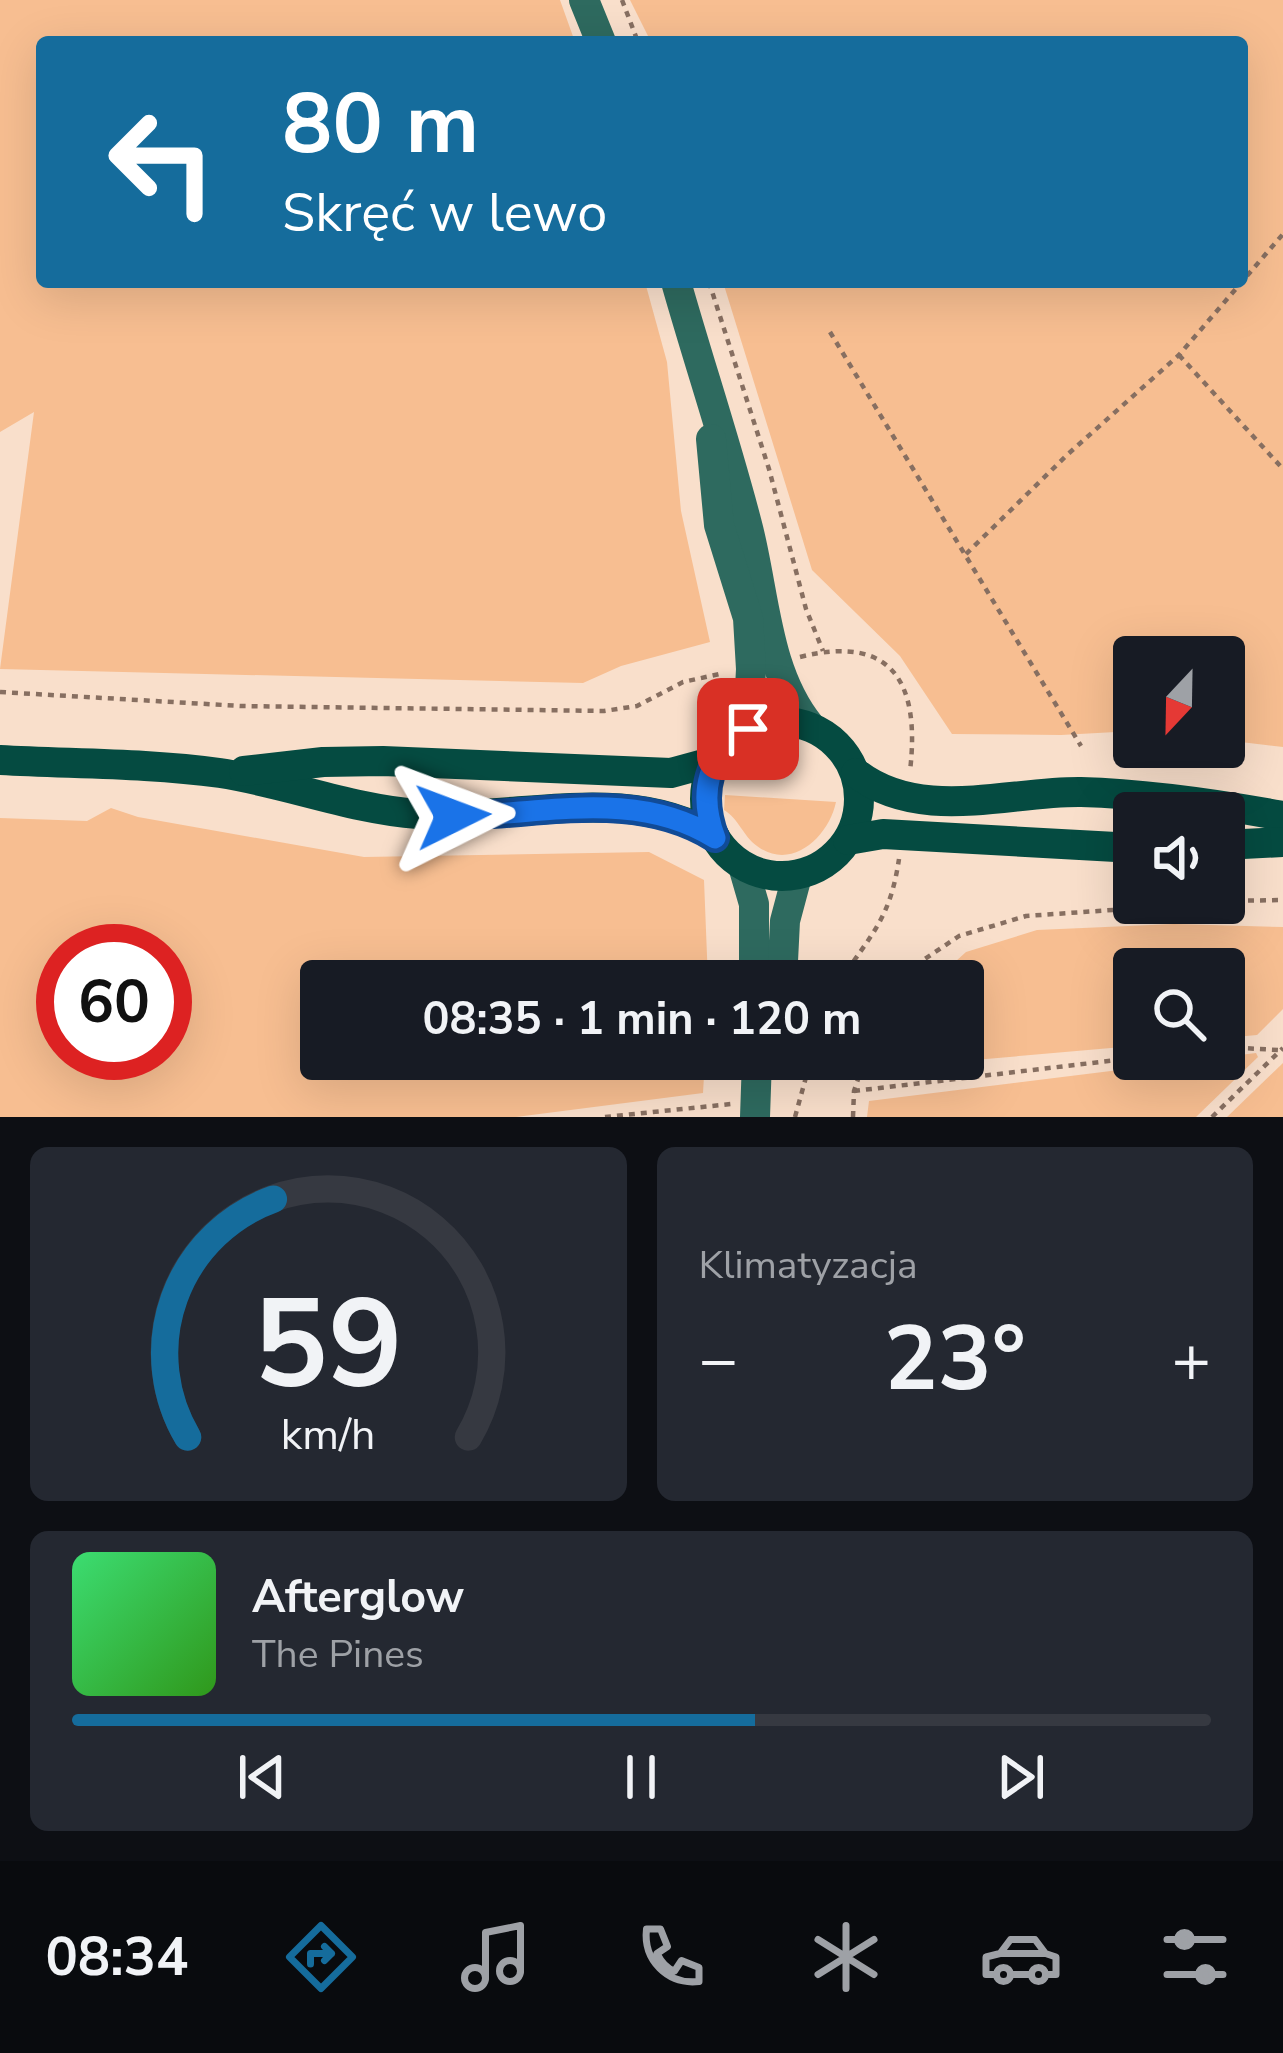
<!DOCTYPE html>
<html lang="pl">
<meta charset="utf-8">
<style>
body{margin:0;font-family:"Nunito Sans",sans-serif;background:#242831;color:#f1f3f6;height:100vh;display:flex;flex-direction:column;font-size:45px;white-space:nowrap}
*{box-sizing:border-box;margin:0}
p{font-size:39px;color:#9ea1a6}
.icon{flex:none;width:66px;height:66px;fill:none;stroke:currentColor;stroke-width:2;stroke-linecap:round;stroke-linejoin:round}
.map{position:relative;height:1117px;overflow:hidden}
.panel{display:flex;flex-direction:column;gap:30px;padding:30px;background:#0d0f14;flex:1}
.panel>*{flex:none}
.hud{position:absolute;left:36px;top:36px;width:1212px;height:252px;border-radius:12px;box-shadow:0 12px 48px #0002;background:#156c9c;color:#fff;overflow:hidden}
.needle{width:78px;rotate:202deg}
.controls{position:absolute;left:1113px;top:636px;display:grid;gap:24px}
.controls a{display:grid;place-items:center;width:132px;height:132px;border-radius:12px;background:#171b24;box-shadow:0 12px 48px #0002;font-size:60px}
.speed{position:absolute;left:36px;top:924px;display:flex;gap:24px;font-size:60px;font-weight:700;text-align:center}
.speed>*{display:grid;place-content:center;width:156px;height:156px;border-radius:50%;background:#171b24;box-shadow:0 12px 48px #0002;line-height:1}
.speed .limit{border:18px solid #d22;background:#fff;color:#111}
.pin{position:absolute;display:grid;place-items:center;width:102px;height:102px;color:#fff;margin:-51px;border-radius:24px;box-shadow:0 6px 18px #0006}
.me{position:absolute;width:132px;margin:-66px;rotate:87deg;stroke-linejoin:round;filter:drop-shadow(0 0 9px #0008)}
.turn{display:flex;align-items:center;gap:42px;height:252px;padding:0 48px;font-size:54px}
.turn .icon{width:156px;height:156px;stroke-width:2.5}
.turn b{display:block;font-size:84px;line-height:102px}
.big{font-size:90px;font-weight:700;line-height:1.1}
.panel .tile{flex:1;display:flex;flex-direction:column;justify-content:center;gap:18px;min-width:0;padding:0 42px;border-radius:18px;background:#242831}
.panel .dial{align-items:center;gap:0}
.dial svg{height:312px;overflow:visible;fill:none;stroke:#363941;stroke-width:7;stroke-linecap:round;text-anchor:middle}
.dial text{fill:#f1f3f6;stroke:none}
.song{display:flex;align-items:center;gap:36px}
.cover{width:144px;height:144px;border-radius:18px;background:linear-gradient(135deg,hsl(140 70% 55%),hsl(110 70% 35%))}
.played{height:12px;border-radius:6px;background:linear-gradient(90deg,#156c9c 60%,#363941 60%)}
.keys{display:flex;justify-content:space-around;direction:ltr}
.heat{display:flex;justify-content:space-between;align-items:center;font-size:66px;direction:ltr}
.panel .tiles{flex:1;display:grid;gap:30px;grid-template-columns:1fr 1fr}
.tile:last-child{grid-column:span 2}
.trip{position:absolute;left:300px;top:960px;width:684px;height:120px;border-radius:12px;background:#171b24;box-shadow:0 12px 48px #0002;font-weight:700;line-height:120px;text-align:center}
.menu{display:flex;height:192px;justify-content:space-around;align-items:center;background:#090b0e;color:#9ea1a6}
.menu .icon{width:84px;height:84px}
.menu .selected{color:#156c9c}
.menu b{font-size:54px;color:#f1f3f6}
.map>svg:first-child{display:block}
.green{fill:#f7be91;fill-rule:evenodd}
.lines{fill:none;stroke-linecap:round;stroke-linejoin:round}
.path{stroke:#876f61;stroke-width:4.5;stroke-dasharray:6 6;stroke-linecap:butt}
.secondary{stroke:#2e6a5f;stroke-width:30}
.primary{stroke:#054b41;stroke-width:30}
.route-casing{stroke:#114b97;stroke-width:30}
.route{stroke:#1a73e8;stroke-width:21}
</style>
<div class="map">
<svg width="1283" height="1117" viewBox="0 0 1283 1117">
<rect width="100%" height="100%" fill="#f9dfcb"/>
<g class="green">
<polygon points="0,0 560,0 575,42 42,42 42,282 645,282 667,362 681,511 710,642 621,666 583,683 0,669 34,412 0,432"/>
<polygon points="630,0 1283,0 1283,747 1224,740 1224,657 1134,657 1134,731 1061,735 952,734 900,656 812,570 723,282 1242,282 1242,42 651,42"/>
<path d="M725,795L836,802C829,836 792,872 757,846C743,836 739,819 724,810Z"/>
<path d="M111,808L138,817L364,857L649,852L704,880L708,981H321V1059H705L703,1093L516,1117H0V818L87,821ZM63,951H165V1053H63Z"/>
<polygon points="1174,924 1283,927 1283,1009 1257,1035 1224,1038 1224,969 1134,969 1134,1046 882,1068 886,1059 963,1059 963,981 934,981 966,952 1037,930"/>
<polygon points="1256,1053 1258,1057 1196,1117 867,1117 869,1101"/>
<polygon points="1283,1063 1283,1117 1227,1117"/>
</g>
<g class="lines">
<g class="path">
<polyline points="622,0 638,42"/>
<polyline points="709,282 769,469 806,609 823,651"/>
<polyline points="830,332 1081,746"/>
<polyline points="1179,355 1283,469"/>
<polyline points="966,554 1067,455 1179,355 1283,234"/>
<path d="M800,657C895,633 920,686 910,771"/>
<polyline points="0,692 241,706 604,711 637,706 683,682 724,673"/>
<polyline points="1224,901 1283,900"/>
<path d="M840,981C872,933 890,919 899,859"/>
<polyline points="898,981 901,975 959,936 1026,916 1212,903"/>
<polyline points="1224,1047 1278,1050"/>
<polyline points="854,1091 1134,1058"/>
<polyline points="605,1117 731,1104"/>
<polyline points="795,1117 811,1059"/>
<polyline points="853,1117 854,1091 865,1059"/>
<polyline points="1212,1117 1283,1048"/>
</g>
<g class="secondary">
<polyline points="584,0 601,42"/>
<path d="M676,282C699,363 726,443 747,524C765,592 765,671 810,726"/>
<polyline points="711,439 719,525 748,618 751,669 748,729"/>
<polyline points="743,866 754,904 754,981"/>
<polyline points="782,981 785,921 797,876"/>
<polyline points="755,1117 757,1059"/>
</g>
<g class="primary">
<circle cx="782" cy="799" r="77"/>
<path d="M0,760C73,764 148,763 220,773C286,783 351,809 418,814C515,822 627,782 715,837"/>
<polyline points="244,771 323,762 383,761 671,773 715,761"/>
<path d="M856,773C920,823 1008,791 1081,792C1148,794 1217,804 1283,816"/>
<polyline points="848,840 883,834 1134,848"/>
<polyline points="1224,845 1283,842"/>
</g>
</g>
<g class="lines">
<g class="route-casing">
<path id="route" d="M453,816C540,815 636,788 715,838C698,793 707,755 748,729"/>
</g>
<use href="#route" class="route"/>
</g>
</svg>
<div class="controls">
<a><svg class="needle" viewBox="-14 -14 28 28"><path d="M0-13l5 13h-10z" fill="#e53935"/><path d="M0 13l5-13h-10z" fill="#9ea1a6"/></svg></a>
<a><svg class="icon" aria-label="sound" viewBox="0 0 24 24"><path d="M4 9h4l5-4v14l-5-4H4zM17 9q2 3 0 6"/></svg></a>
<a><svg class="icon" aria-label="search" viewBox="0 0 24 24"><circle cx="10" cy="10" r="6"/><path d="M15 15l6 6"/></svg></a>
</div>
<div class="speed"><div class="limit">60</div></div>
<div class="pin" style="left:748px;top:729px;background:#d93025"><svg class="icon" aria-label="arrive" viewBox="0 0 24 24"><path d="M6 21V4h12l-3 4 3 4H6"/></svg></div>
<svg class="me" style="left:453px;top:816px" viewBox="-20 -20 40 40"><path d="M0-17L14 15 0 8-14 15z" fill="#1a73e8" stroke="#fff" stroke-width="4"/></svg>
<div class="trip">08:35 · 1 min · 120 m</div>
<div class="hud">
<div class="turn"><svg class="icon" aria-label="left" viewBox="0 0 24 24"><path d="M17 20v-9H6M10 6l-5 5 5 5"/></svg><div><b>80 m</b>Skręć w lewo</div></div>
</div>
</div>
<section class="panel">
<div class="tiles">
<div class="tile dial"><svg viewBox="0 0 100 80">
<path d="M14 69A42 42 0 1 1 86 69"/>
<path d="M14 69A42 42 0 0 1 36 8" stroke="#156c9c"/>
<text x="50" y="56" font-size="32" font-weight="700">59</text>
<text x="50" y="72" font-size="11">km/h</text>
</svg></div>
<div class="tile"><p>Klimatyzacja</p>
<div class="heat"><a>−</a><b class="big">23°</b><a>+</a></div>
</div>
<div class="tile">
<div class="song"><i class="cover"></i><div><b>Afterglow</b><p>The Pines</p></div></div>
<div class="played"></div>
<div class="keys"><svg class="icon" aria-label="previous" viewBox="0 0 24 24"><path d="M18 5L8 12l10 7zM5 5v14"/></svg><svg class="icon" aria-label="pause" viewBox="0 0 24 24"><path d="M8 5v14M16 5v14"/></svg><svg class="icon" aria-label="next" viewBox="0 0 24 24"><path d="M6 5l10 7-10 7zM19 5v14"/></svg></div>
</div>
</div>
</section>
<nav class="menu">
<b>08:34</b>
<svg class="icon selected" aria-label="directions" viewBox="0 0 24 24"><path d="M12 3l9 9-9 9-9-9zM9 14v-3h6M13 9l2 2-2 2"/></svg>
<svg class="icon" aria-label="music" viewBox="0 0 24 24"><path d="M9 18V5l10-2v13"/><circle cx="6" cy="18" r="3"/><circle cx="16" cy="16" r="3"/></svg>
<svg class="icon" aria-label="phone" viewBox="0 0 24 24"><path d="M5 4h4l2 5-3 2q2 4 5 5l2-3 5 2v4C11 20 4 13 5 4z"/></svg>
<svg class="icon" aria-label="climate" viewBox="0 0 24 24"><path d="M12 3v18M4 7l16 10M4 17L20 7"/></svg>
<svg class="icon" aria-label="car" viewBox="0 0 24 24"><path d="M5 17H2v-5l4-1 3-4h7l3 4 3 1v5h-3M9 17h6M6 11h13"/><circle cx="7" cy="17" r="2"/><circle cx="17" cy="17" r="2"/></svg>
<svg class="icon" aria-label="filters" viewBox="0 0 24 24"><path d="M4 7h16M4 17h16"/><circle cx="9" cy="7" r="2"/><circle cx="15" cy="17" r="2"/></svg>
</nav>
